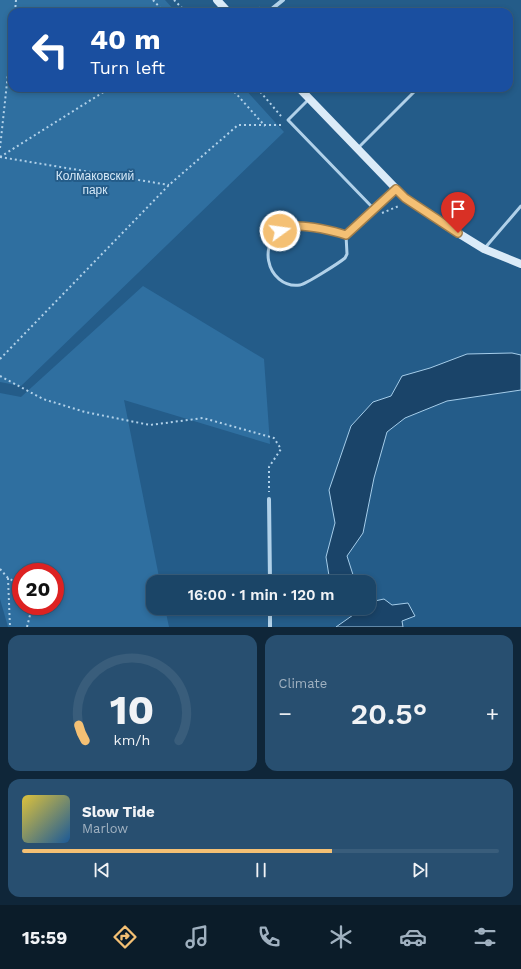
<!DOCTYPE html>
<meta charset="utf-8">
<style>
body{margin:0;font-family:"Work Sans",sans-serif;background:#284f70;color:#f1f3f6;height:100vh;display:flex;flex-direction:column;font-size:15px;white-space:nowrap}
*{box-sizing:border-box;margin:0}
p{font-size:13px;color:#a0b1c0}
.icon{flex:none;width:22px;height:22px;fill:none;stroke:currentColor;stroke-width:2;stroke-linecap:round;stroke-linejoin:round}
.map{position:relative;height:627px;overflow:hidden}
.sheet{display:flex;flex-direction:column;gap:8px;padding:8px;background:#0f2639;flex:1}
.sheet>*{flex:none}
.hud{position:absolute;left:8px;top:8px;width:505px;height:84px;border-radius:12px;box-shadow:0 2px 6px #0003,0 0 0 1px #395d7b;background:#1a4fa0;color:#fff;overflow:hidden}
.speed{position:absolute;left:12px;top:563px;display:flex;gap:8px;font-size:20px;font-weight:700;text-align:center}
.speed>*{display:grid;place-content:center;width:52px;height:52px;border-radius:50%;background:#1b4567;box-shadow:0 2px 6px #0003,0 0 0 1px #395d7b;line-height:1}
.speed .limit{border:6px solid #d22;background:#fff;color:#111}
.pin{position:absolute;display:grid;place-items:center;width:34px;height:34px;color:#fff;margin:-41px -17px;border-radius:50% 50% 50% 0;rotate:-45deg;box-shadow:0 0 4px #0007}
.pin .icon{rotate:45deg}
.me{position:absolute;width:44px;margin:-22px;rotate:76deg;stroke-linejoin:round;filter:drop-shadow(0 0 3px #0008)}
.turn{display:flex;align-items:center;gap:14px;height:84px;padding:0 16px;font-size:18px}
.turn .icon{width:52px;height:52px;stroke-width:2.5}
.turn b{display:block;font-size:28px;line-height:34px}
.big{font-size:30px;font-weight:600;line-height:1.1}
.sheet .tile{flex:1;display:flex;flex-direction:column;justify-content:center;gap:6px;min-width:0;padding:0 14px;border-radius:12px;background:#284f70}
.sheet .dial{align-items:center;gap:0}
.dial svg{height:104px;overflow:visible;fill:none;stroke:#395d7b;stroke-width:7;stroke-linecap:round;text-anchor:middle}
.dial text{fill:#f1f3f6;stroke:none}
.song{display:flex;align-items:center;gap:12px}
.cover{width:48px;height:48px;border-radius:6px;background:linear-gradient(135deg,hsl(50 70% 55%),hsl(210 70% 35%))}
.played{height:4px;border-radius:2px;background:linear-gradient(90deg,#f4c074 65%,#395d7b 65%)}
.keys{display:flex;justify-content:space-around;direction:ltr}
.heat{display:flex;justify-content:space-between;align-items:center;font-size:22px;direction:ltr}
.sheet .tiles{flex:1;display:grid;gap:8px;grid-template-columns:1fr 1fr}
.tile:last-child{grid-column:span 2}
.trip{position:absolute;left:146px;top:575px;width:230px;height:40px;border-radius:12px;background:#1b4567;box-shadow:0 2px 6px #0003,0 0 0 1px #395d7b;font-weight:600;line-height:40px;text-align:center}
.menu{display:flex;height:64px;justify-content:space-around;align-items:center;background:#0b1c29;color:#a0b1c0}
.menu .icon{width:28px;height:28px}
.menu .selected{color:#f4c074}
.menu b{font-size:18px;color:#f1f3f6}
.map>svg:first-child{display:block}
.green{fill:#2f6fa0;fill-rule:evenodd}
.water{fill:#1a4469;stroke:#a5cdea}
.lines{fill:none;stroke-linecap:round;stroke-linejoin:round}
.path{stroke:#b1d1e9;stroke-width:2;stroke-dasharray:2 3;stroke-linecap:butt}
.lane{stroke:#b1d1e9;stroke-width:3}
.street{stroke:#b1d1e9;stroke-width:4}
.secondary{stroke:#dbebf8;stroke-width:8}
.route-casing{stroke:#9f7d4b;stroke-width:10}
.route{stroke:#f4c074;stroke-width:7}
.labels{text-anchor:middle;stroke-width:4;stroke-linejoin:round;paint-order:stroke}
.park-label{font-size:12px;fill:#d5e8f7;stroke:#245c89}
</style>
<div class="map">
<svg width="521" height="627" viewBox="0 0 521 627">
<rect width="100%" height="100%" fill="#245c89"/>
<g class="green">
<polygon points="0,0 165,0 176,12 12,12 12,88 244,88 284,132 21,386 0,382"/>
<path d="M143,286L264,359L270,444L124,400L160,582H153V608H165L169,627H8L0,599V393L21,397ZM21,572H55V606H21Z"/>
</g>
<g class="water">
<polygon points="512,353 521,355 521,390 447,401 405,418 387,432 374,478 363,533 347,556 355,581 345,578 339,582 330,582 326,557 335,523 329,490 351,426 373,402 391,396 402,376 430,368 467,354"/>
<polygon points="384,599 392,605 408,603 415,616 402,621 403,627 336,627 363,608 369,608 369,604 370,602"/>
</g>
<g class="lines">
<g class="path">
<polyline points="153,0 164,12"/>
<polyline points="174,0 186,12"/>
<polyline points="15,12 16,0"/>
<polyline points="255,12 262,6"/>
<polyline points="231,88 265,126"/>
<polyline points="257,88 281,116"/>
<polyline points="0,148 12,36"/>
<polyline points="0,157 169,185"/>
<polyline points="0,157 110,88"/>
<polyline points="382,213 399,206"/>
<polyline points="0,359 169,185 238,125 283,125"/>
<polyline points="0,376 43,399 85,412 150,425 203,418 274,438 281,449 269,467 269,492"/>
<polyline points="0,569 8,578 21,585"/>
<polyline points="8,578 10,627"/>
<polyline points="27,627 31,611 29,606"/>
</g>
<g class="lane">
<polyline points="308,100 288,120 374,209"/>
<polyline points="358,148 415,91"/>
<path d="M295,226L336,232L346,235L347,254L345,258C339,263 306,284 300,285C267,290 251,235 295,226Z"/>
<polyline points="346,235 395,190"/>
<polyline points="484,249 521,206"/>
</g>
<g class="street">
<polyline points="268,12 283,0"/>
<polyline points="269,499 270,582"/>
<polyline points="270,608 270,627"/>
</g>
<g class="secondary">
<polyline points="217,0 228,12"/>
<polyline points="299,88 405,198 445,225 484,249 521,264"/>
</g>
</g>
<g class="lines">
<g class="route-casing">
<path id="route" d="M280,231C285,229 290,226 295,226C308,225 334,231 346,235L396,189L405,198L458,233"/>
</g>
<use href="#route" class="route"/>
</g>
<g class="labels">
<g class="park-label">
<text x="95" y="180">Колмаковский<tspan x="95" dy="14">парк</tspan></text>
</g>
</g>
</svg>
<div class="speed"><div class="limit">20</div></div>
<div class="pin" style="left:458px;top:233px;background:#d93025"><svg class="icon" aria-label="arrive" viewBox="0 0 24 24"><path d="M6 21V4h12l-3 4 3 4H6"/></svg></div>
<svg class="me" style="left:280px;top:231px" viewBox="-20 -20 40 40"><circle r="17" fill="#f4c074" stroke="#fff" stroke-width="3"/><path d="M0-11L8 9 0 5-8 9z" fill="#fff"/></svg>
<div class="trip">16:00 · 1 min · 120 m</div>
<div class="hud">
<div class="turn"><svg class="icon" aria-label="left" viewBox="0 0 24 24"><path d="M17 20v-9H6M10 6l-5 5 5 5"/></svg><div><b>40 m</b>Turn left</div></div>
</div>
</div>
<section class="sheet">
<div class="tiles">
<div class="tile dial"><svg viewBox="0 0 100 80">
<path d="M14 69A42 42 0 1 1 86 69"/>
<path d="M14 69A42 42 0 0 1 9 57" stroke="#f4c074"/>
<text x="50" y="56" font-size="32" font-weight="700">10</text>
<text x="50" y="72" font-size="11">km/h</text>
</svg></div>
<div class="tile"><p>Climate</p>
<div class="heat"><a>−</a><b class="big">20.5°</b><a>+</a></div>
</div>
<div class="tile">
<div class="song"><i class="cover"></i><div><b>Slow Tide</b><p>Marlow</p></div></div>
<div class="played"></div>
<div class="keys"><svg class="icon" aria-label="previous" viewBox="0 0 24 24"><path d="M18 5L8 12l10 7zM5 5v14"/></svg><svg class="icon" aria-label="pause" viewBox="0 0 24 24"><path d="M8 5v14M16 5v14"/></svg><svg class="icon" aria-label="next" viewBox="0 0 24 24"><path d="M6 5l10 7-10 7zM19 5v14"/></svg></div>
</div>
</div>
</section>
<nav class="menu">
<b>15:59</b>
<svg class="icon selected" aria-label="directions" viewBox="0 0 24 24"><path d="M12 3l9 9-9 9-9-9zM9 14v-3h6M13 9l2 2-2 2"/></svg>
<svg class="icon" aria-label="music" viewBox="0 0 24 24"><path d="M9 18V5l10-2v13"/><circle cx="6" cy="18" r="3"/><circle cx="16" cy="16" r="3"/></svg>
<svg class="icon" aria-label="phone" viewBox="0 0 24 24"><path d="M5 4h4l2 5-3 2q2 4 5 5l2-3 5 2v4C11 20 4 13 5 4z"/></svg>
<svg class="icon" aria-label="climate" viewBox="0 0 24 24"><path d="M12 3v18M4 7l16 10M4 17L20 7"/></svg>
<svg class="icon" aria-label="car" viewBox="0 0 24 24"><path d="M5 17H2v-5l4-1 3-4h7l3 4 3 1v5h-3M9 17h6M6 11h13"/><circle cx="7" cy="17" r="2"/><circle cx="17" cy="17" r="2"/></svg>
<svg class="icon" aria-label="filters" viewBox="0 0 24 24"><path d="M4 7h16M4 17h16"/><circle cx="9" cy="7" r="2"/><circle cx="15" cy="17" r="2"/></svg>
</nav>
